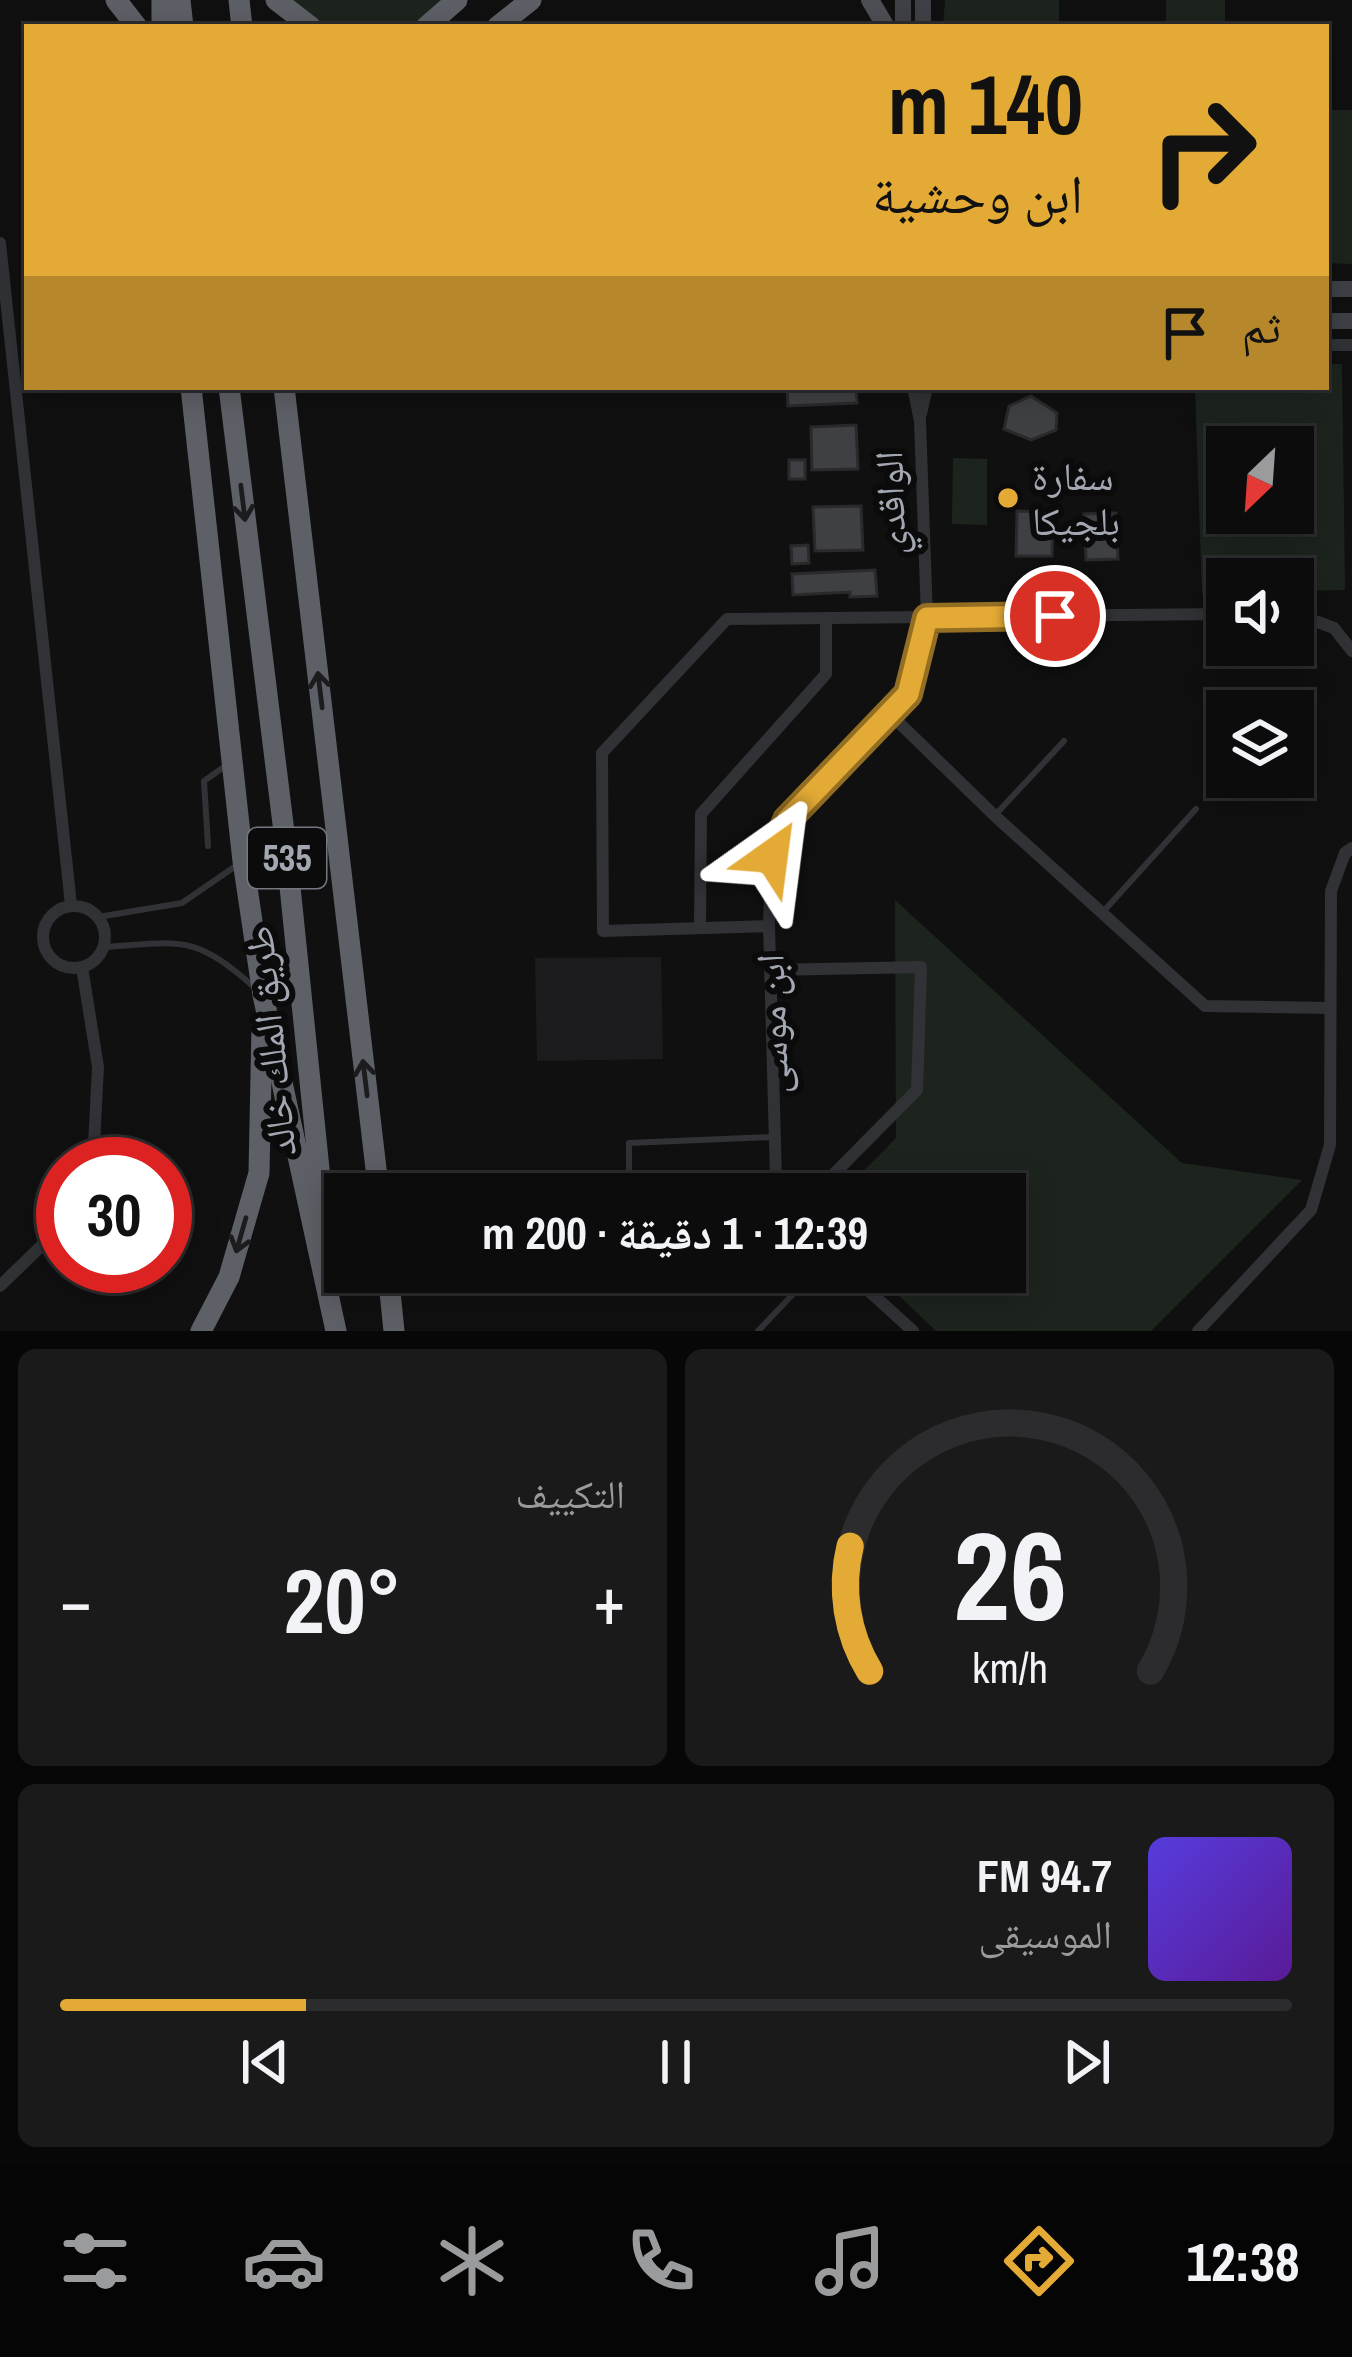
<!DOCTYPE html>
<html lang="ar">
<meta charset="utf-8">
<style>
body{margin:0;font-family:"Archivo Narrow","Noto Naskh Arabic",sans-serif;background:#1a1a1b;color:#f1f3f6;direction:rtl;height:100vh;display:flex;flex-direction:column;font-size:45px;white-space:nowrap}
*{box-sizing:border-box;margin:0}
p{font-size:39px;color:#9a9b9d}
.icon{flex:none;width:66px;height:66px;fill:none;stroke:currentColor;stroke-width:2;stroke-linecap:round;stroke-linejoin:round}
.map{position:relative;height:1331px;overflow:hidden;direction:ltr}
.drawer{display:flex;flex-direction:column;gap:18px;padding:18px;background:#070707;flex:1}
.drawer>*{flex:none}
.banner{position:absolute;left:24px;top:24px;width:1305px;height:366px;border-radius:0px;box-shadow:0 6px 30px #0003,0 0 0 3px #2c2c2e;direction:rtl;background:#e4aa36;color:#111;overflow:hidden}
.needle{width:78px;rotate:205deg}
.tools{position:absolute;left:1206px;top:426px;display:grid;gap:24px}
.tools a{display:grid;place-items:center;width:108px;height:108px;border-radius:0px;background:#0c0c0d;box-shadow:0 6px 30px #0003,0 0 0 3px #2c2c2e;font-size:60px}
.speed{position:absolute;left:36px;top:1137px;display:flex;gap:24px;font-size:60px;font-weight:700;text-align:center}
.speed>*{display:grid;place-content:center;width:156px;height:156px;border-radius:50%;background:#0c0c0d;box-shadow:0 6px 30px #0003,0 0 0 3px #2c2c2e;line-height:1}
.speed .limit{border:18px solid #d22;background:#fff;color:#111}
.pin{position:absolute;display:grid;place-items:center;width:102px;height:102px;color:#fff;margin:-51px;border:6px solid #fff;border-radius:50%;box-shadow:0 3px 12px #0007}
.me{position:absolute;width:132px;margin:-66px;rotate:31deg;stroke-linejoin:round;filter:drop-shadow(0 0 9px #0008)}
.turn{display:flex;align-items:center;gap:42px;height:252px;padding:0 48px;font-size:54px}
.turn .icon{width:156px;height:156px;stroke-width:2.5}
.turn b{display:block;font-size:84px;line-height:102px}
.then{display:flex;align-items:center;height:114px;padding:0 48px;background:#0003;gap:24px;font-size:45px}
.big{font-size:90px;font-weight:800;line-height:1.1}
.drawer .tile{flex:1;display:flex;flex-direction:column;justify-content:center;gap:18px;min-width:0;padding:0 42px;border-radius:18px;background:#1a1a1b}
.drawer .dial{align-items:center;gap:0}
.dial svg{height:312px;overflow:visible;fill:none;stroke:#2c2c2e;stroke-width:7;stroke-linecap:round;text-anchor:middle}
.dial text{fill:#f1f3f6;stroke:none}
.song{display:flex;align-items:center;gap:36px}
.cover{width:144px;height:144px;border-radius:18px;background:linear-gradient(135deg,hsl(250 70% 55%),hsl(270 70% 35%))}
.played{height:12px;border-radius:6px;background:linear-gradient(90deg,#e4aa36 20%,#2c2c2e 20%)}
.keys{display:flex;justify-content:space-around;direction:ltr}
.heat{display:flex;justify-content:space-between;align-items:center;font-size:66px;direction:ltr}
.drawer .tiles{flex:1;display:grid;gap:18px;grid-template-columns:1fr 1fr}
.tile:last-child{grid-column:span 2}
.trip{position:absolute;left:324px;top:1173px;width:702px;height:120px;border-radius:0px;background:#0c0c0d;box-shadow:0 6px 30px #0003,0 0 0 3px #2c2c2e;font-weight:800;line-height:120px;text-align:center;direction:rtl}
.tabs{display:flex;height:192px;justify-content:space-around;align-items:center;background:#050505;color:#9a9b9d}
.tabs .icon{width:84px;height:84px}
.tabs .on{color:#e4aa36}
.tabs b{font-size:54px;color:#f1f3f6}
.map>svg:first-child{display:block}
.built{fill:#1c1c1e}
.green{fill:#1d241d;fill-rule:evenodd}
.building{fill:#3f4044;stroke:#2a2a2d;stroke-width:3}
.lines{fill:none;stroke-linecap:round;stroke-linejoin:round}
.lane{stroke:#313236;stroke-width:6}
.street{stroke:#313236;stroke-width:12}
.secondary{stroke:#3f4146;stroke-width:16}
.primary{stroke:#4e4f55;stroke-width:18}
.highway{stroke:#5e6067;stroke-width:21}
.oneway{stroke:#1c1c1e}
.route-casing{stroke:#946e23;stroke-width:30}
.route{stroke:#e4aa36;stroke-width:21}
.poi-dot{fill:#e4aa36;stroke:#0b0b0c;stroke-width:4.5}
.labels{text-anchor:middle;stroke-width:12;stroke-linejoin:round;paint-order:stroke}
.shield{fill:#0b0b0c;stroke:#757880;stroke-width:3}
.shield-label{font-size:36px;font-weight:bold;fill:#a2a7b1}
.poi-label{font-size:39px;fill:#a2a7b1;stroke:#0b0b0c;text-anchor:start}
.street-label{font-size:39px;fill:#a2a7b1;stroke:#0b0b0c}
</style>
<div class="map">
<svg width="1352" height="1331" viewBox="0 0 1352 1331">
<rect width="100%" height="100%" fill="#101011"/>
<polygon class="built" points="661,957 663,1059 537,1061 535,958"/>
<g class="green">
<polygon points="290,0 445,0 410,27 328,27 299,11"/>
<polygon points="945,0 1059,0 1059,27 943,27"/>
<rect x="1166" y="0" width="59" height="27"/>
<polygon points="1326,110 1352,110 1352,264 1326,263"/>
<path d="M1326,364H1342L1345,590L1293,591V579H1227V593L1202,594L1195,387H1326ZM1227,447H1293V513H1227Z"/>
<polygon points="953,458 987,459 987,525 952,524"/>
<polygon points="895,900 1182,1163 1302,1180 1151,1331 936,1331 874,1272 1005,1272 1005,1194 841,1194 896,1138"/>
</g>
<g class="building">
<polygon points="787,387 856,387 857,403 788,406"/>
<polygon points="1031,396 1057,413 1056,430 1031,440 1004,429 1009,406"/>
<polygon points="856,425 858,469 812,470 811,427"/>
<rect x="789" y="460" width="16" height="19"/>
<polygon points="861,506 863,550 815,551 813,507"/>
<polygon points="1017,511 1053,512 1052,556 1016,556"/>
<polygon points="1116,513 1118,559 1086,560 1084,514"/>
<polygon points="808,545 809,563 792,564 791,546"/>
<polygon points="875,570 877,596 850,597 850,592 793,595 792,574"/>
</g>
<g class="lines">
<g class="lane">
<polyline points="997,813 1064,741"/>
<polyline points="208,846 204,781 224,767"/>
<polyline points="1102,913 1196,809"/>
<polyline points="98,917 182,903 240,863"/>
<path d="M104,947C180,942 193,933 254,987"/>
<polyline points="629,1179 629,1143 772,1137"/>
<polyline points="758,1331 814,1272"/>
</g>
<g class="street">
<polyline points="0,243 71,905"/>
<polyline points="1326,345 1352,345"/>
<polyline points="921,414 927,387"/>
<polyline points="1293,613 1334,628 1352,651"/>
<polyline points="890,714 995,816 1205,1006 1329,1008"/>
<circle cx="74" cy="937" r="31"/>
<polyline points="769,926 603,931 602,753 727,619 1227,614"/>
<polyline points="700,928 701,814 826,674 826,619"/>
<polyline points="82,967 98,1067 93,1164"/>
<polyline points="771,970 921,967 917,1090 814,1194"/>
<polyline points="783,1194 776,1179 769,926 771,856 787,821 908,694 927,618 920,421 913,387"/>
<polyline points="848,1272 913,1331"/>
<polyline points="0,1286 63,1225"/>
<polyline points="1198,1331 1311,1210 1330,1145 1331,891 1345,853 1352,848"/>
</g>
<g class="secondary">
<polyline points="923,0 923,27"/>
<polyline points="903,27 903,0"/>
<polyline points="1326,289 1352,289"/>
<polyline points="1326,321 1352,321"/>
</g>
<polyline class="primary" points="870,0 886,27"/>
<g class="highway">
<polyline points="116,0 137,27"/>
<polyline points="162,0 162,27"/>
<polyline points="180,0 183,27"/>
<polyline points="239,0 242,27"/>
<polyline points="276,0 311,27"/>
<polyline points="426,27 457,0"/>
<polyline points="497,27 531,0"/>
<polyline points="191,387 243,861 263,995 336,1331"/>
<polyline points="229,387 286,848 325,1227"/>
<polyline points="284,387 379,1194"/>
<polyline points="388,1272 394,1331"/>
<polyline points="201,1331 229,1277 259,1173 262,1026"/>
</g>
</g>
<defs><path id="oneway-shaft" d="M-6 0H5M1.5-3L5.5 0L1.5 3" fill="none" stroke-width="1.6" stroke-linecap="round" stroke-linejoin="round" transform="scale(3)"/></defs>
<g class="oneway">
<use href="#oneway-shaft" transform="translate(243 503) rotate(83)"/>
<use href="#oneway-shaft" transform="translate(320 690) rotate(-97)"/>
<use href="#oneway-shaft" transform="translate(365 1078) rotate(-97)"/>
<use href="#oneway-shaft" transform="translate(241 1235) rotate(106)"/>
</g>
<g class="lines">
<g class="route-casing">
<polyline id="route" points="772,856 787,820 908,694 927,618 1055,616"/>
</g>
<use href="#route" class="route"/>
</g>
<circle class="poi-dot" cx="1008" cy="498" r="12"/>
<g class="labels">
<rect class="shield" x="248" y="828" width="78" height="60" rx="9"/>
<g class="shield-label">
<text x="287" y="871">535</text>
</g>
<g class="poi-label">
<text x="1032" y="490">سفارة<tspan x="1032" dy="45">بلجيكا</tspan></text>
</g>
<g class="street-label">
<text transform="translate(890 503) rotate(-92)" y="14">الواقدي</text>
<text transform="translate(772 1024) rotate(-92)" y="14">ابن موسى</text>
<text transform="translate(270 1041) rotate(-96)" y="14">طريق الملك خالد</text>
</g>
</g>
</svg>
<div class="tools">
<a><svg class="needle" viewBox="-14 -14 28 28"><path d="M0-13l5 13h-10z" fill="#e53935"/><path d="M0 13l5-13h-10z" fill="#9a9b9d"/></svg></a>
<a><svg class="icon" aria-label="sound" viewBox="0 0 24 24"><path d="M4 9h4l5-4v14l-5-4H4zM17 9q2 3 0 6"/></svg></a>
<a><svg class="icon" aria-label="layers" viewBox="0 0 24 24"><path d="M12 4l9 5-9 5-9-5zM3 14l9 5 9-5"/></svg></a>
</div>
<div class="speed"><div class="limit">30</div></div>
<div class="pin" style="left:1055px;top:616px;background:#d93025"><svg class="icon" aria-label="arrive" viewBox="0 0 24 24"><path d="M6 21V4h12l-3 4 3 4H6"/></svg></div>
<svg class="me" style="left:772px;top:856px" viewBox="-20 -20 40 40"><path d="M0-17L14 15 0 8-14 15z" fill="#e4aa36" stroke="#fff" stroke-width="4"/></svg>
<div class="trip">12:39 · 1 دقيقة · 200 m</div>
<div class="banner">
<div class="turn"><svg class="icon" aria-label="right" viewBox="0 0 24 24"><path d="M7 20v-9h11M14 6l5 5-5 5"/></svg><div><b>140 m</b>ابن وحشية</div></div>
<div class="then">ثم<svg class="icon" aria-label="arrive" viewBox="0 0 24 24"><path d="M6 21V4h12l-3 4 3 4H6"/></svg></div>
</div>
</div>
<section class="drawer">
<div class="tiles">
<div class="tile dial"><svg viewBox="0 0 100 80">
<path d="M14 69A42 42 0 1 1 86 69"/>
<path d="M14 69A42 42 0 0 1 9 37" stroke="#e4aa36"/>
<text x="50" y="56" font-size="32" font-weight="700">26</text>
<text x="50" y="72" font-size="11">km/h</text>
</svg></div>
<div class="tile"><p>التكييف</p>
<div class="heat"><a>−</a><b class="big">20°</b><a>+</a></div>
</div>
<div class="tile">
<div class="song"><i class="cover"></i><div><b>94.7 FM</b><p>الموسيقى</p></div></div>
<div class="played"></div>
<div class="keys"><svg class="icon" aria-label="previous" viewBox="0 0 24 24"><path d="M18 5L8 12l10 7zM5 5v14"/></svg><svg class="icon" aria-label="pause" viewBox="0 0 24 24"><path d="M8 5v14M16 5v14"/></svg><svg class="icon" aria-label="next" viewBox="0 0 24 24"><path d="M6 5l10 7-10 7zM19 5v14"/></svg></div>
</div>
</div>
</section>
<nav class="tabs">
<b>12:38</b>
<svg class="icon on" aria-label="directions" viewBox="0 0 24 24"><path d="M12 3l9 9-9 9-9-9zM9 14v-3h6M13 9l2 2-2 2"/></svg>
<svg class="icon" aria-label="music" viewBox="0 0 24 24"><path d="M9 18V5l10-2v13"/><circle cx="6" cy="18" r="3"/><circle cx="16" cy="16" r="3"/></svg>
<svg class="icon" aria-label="phone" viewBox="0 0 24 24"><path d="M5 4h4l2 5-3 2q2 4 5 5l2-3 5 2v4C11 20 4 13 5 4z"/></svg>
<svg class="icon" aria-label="climate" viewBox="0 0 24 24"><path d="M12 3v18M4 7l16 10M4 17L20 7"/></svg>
<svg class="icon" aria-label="car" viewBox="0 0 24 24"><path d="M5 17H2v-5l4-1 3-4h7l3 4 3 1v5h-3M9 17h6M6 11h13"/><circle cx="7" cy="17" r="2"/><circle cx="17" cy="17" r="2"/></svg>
<svg class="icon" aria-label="filters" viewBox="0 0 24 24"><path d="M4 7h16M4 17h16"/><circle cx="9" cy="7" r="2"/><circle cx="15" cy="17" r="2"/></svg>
</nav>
